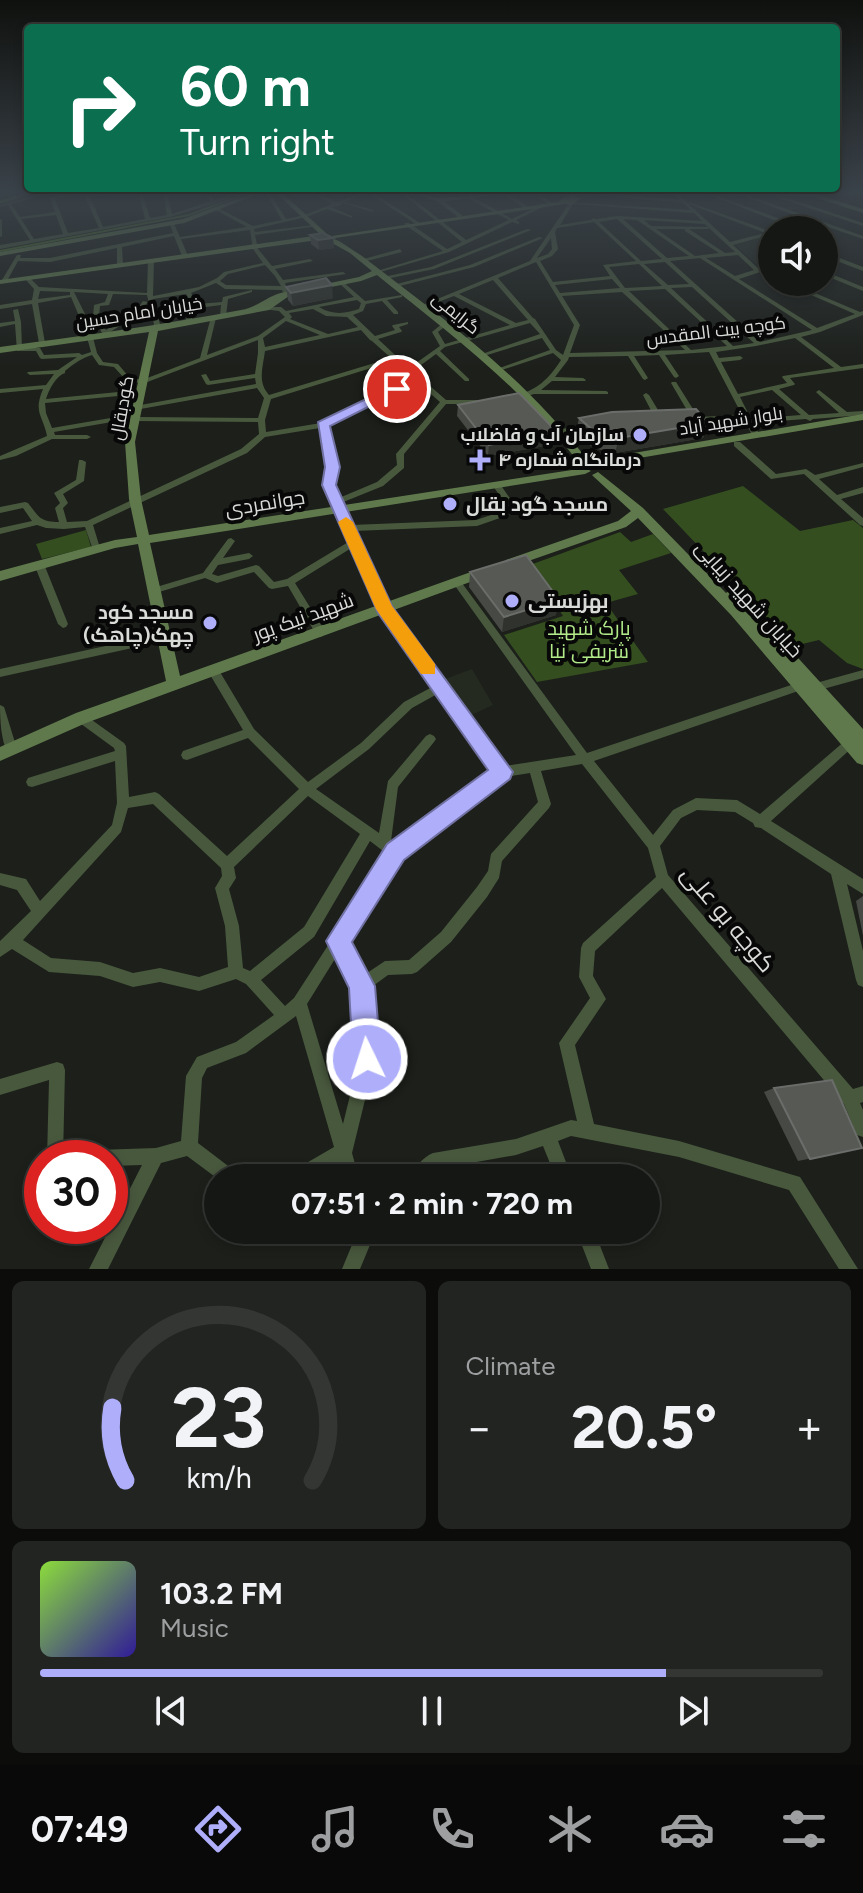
<!DOCTYPE html>
<meta charset="utf-8">
<style>
body{margin:0;font-family:Figtree,Cairo,sans-serif;background:#222422;color:#f1f3f6;height:100vh;display:flex;flex-direction:column;font-size:30px;white-space:nowrap}
*{box-sizing:border-box;margin:0}
p{font-size:26px;color:#9d9fa0}
.icon{flex:none;width:44px;height:44px;fill:none;stroke:currentColor;stroke-width:2;stroke-linecap:round;stroke-linejoin:round}
.map{position:relative;height:1269px;overflow:hidden}
.sheet{display:flex;flex-direction:column;gap:12px;padding:12px;background:#0c0d0b;flex:1}
.sheet>*{flex:none}
.top-card{position:absolute;left:24px;top:24px;width:816px;height:168px;border-radius:8px;box-shadow:0 4px 12px #0003,0 0 0 2px #343634;background:#0b6e4f;color:#fff;overflow:hidden}
.buttons{position:absolute;left:758px;top:216px;display:grid;gap:16px}
.buttons a{display:grid;place-items:center;width:80px;height:80px;border-radius:50%;background:#151714;box-shadow:0 4px 12px #0003,0 0 0 2px #343634;font-size:40px}
.speed{position:absolute;left:24px;top:1140px;display:flex;gap:16px;font-size:40px;font-weight:700;text-align:center}
.speed>*{display:grid;place-content:center;width:104px;height:104px;border-radius:50%;background:#151714;box-shadow:0 4px 12px #0003,0 0 0 2px #343634;line-height:1}
.speed .limit{border:12px solid #d22;background:#fff;color:#111}
.pin{position:absolute;display:grid;place-items:center;width:68px;height:68px;color:#fff;margin:-34px;border:4px solid #fff;border-radius:50%;box-shadow:0 2px 8px #0007}
.me{position:absolute;width:88px;margin:-44px;rotate:356deg;stroke-linejoin:round;filter:drop-shadow(0 0 6px #0008)}
.turn{display:flex;align-items:center;gap:28px;height:168px;padding:0 24px;font-size:36px}
.turn .icon{width:104px;height:104px;stroke-width:2.5}
.turn b{display:block;font-size:56px;line-height:68px}
.big{font-size:60px;font-weight:700;line-height:1.1}
.sheet .tile{flex:1;display:flex;flex-direction:column;justify-content:center;gap:12px;min-width:0;padding:0 28px;border-radius:12px;background:#222422}
.sheet .dial{align-items:center;gap:0}
.dial svg{height:208px;overflow:visible;fill:none;stroke:#343634;stroke-width:7;stroke-linecap:round;text-anchor:middle}
.dial text{fill:#f1f3f6;stroke:none}
.song{display:flex;align-items:center;gap:24px}
.cover{width:96px;height:96px;border-radius:12px;background:linear-gradient(135deg,hsl(90 70% 55%),hsl(250 70% 35%))}
.played{height:8px;border-radius:4px;background:linear-gradient(90deg,#aeaefb 80%,#343634 80%)}
.keys{display:flex;justify-content:space-around;direction:ltr}
.heat{display:flex;justify-content:space-between;align-items:center;font-size:44px;direction:ltr}
.sheet .tiles{flex:1;display:grid;gap:12px;grid-template-columns:1fr 1fr}
.tile:last-child{grid-column:span 2}
.trip{position:absolute;left:204px;top:1164px;width:456px;height:80px;border-radius:40px;background:#151714;box-shadow:0 4px 12px #0003,0 0 0 2px #343634;font-weight:700;line-height:80px;text-align:center}
.dock{display:flex;height:128px;justify-content:space-around;align-items:center;background:#080908;color:#9d9fa0}
.dock .icon{width:56px;height:56px}
.dock .active{color:#aeaefb}
.dock b{font-size:36px;color:#f1f3f6}
.map>svg:first-child{display:block}
.built{fill:#242a20}
.green{fill:#344e1f}
.lines{fill:none;stroke-linecap:round;stroke-linejoin:round}
.stream{stroke:#496f29;stroke-width:2}
.river{fill:#496f29;fill-rule:evenodd}
.street{fill:#48583d;fill-rule:evenodd}
.secondary{fill:#5f794c;fill-rule:evenodd}
.wall{fill:#464944}
.shaded-wall{fill:#2f322d}
.building{fill:#565954;stroke:#6a6d69;stroke-width:2}
.route{fill:#aeaefb;stroke:#7171a3;stroke-width:2}
.slow{fill:#f59e0b}
.poi-dot{fill:#aeaefb;stroke:#070807;stroke-width:3}
.labels{text-anchor:middle;stroke-width:8;stroke-linejoin:round;paint-order:stroke}
.far-street-label{font-size:18px;fill:#d9dbd8;stroke:#070807}
.far-poi-label{font-size:18px;font-weight:bold;fill:#d9dbd8;stroke:#070807;text-anchor:end}
.street-label{font-size:20px;fill:#d9dbd8;stroke:#070807}
.poi-label{font-size:20px;font-weight:bold;fill:#d9dbd8;stroke:#070807;text-anchor:start}
.park-label{font-size:20px;fill:#b2ea8a;stroke:#070807}
.near-street-label{font-size:24px;fill:#d9dbd8;stroke:#070807}
</style>
<div class="map">
<svg width="863" height="1269" viewBox="0 0 863 1269">
<rect width="100%" height="100%" fill="#1c1f1a"/>
<g class="built">
<polygon points="770,235 772,262 763,265 758,266 735,245"/>
<polygon points="472,669 493,705 467,717 445,679"/>
</g>
<g class="green">
<polygon points="743,486 800,531 853,520 863,528 863,669 847,663 819,640 794,646 663,509"/>
<polygon points="86,530 91,547 42,559 36,544"/>
<polygon points="620,532 631,542 653,534 671,553 619,570 638,594 606,603 648,662 537,682 504,635 563,616 530,565"/>
</g>
<g class="lines">
<g class="stream">
<polyline points="424,192 450,197"/>
<polyline points="793,192 858,192"/>
<polyline points="490,194 506,192"/>
<polyline points="0,251 189,215 250,192"/>
</g>
<polygon class="river" points="30,192 39,192 0,204 0,200"/>
<g class="street">
<polygon points="14,192 20,192 0,197 0,195"/>
<path d="M48,192H54L11,204L20,217L55,212L50,198L52,197L88,192L89,194L135,192L133,193L90,197L103,227L145,219L138,192H142L150,218L167,215L163,192H167L172,214L211,201L203,192H207L214,200L238,192H243L216,203L170,217L0,249V245L30,240L8,205L0,207V205ZM84,194L99,228L68,233L55,199ZM56,215L63,234L34,239L21,219Z"/>
<path d="M265,192H269L286,219L305,215L332,204L309,192H314L336,202L364,192H372L420,223L416,224L368,193L345,202L373,210V212L342,203L340,206L331,207L352,216V218L327,209L306,217L254,229L255,232L315,225L317,226L255,235L258,249L272,266L310,259L313,261L275,269L283,280L343,272L346,274L285,283L289,294L286,296L284,295L282,290L225,289L216,283L191,293L198,304L222,302L223,297L252,290V292L228,299L226,316L223,318L220,316L221,305L198,308L189,324H185L184,323L193,306L186,294L153,299L160,324L156,330L154,331L151,329L154,324L147,295L113,294L109,305L100,306L99,317L106,330L135,312L143,301L148,302L139,314L99,339L96,337L102,333L93,317L94,305L105,302L108,294L74,292L89,322L97,353L103,362L118,364L129,377L142,380L200,358L211,317L216,318L207,355L258,336L285,317L279,311L264,309V307H281L286,311L354,297L340,284L339,283L342,281L365,301L402,295V297L387,300L398,312V314H394L382,301L366,304L363,311L353,315L375,336L395,330L392,326L393,325L408,322V324L399,327L402,331L401,332L378,339L409,368L440,346L432,332L443,323L448,324L438,332L445,344L510,325L454,296L425,307L420,306L530,261L570,202L691,210L683,203L597,195L577,199L575,198L602,192L604,193L680,200L675,195L677,192H681L679,195L730,242L765,233L689,204V202L772,232V235H769L733,245L759,269L772,264V268L739,279L817,328L855,314L781,282H789L860,312L863,311V315L820,332L801,337L841,367L863,364V368L790,378L795,384L794,385L779,389L809,415L839,413L817,393L816,392L819,390L847,412L863,411V415L813,419L810,421L806,419L753,423L760,435L756,437L752,435L744,419L693,421L689,419L691,417L671,383L672,382H676L698,417L742,415L709,352L665,355L679,376L676,378L674,377L659,355L634,356L648,378L645,380L643,379L628,356L569,357L568,360L555,377L583,378L586,380L585,381H552L541,390L606,391L608,392V394H534L517,399L514,397L515,396C537,390 549,379 561,360L553,353L499,371L494,370L550,350L542,338L484,356L479,355L540,334L530,323L445,347L440,351L469,379V381H465L436,354L413,371L446,400H482L486,402L482,404H446L404,454V468L383,486L341,503L351,525L476,520L509,509L493,486L497,484H500L518,510L517,512L477,526L354,531L389,608L505,766L576,755L453,583L451,581L456,578L459,579L587,753L800,682L804,683L805,686L804,689L594,761L653,835L673,810L696,798L737,800L760,814L846,740L850,738L854,740L856,743L854,746L771,821L863,879V894L847,884L863,951V987L858,985L856,980L831,874L761,828L755,827L753,823L735,812L697,810L681,818L660,846L668,875L853,1089L863,1086V1102L860,1103L863,1110V1137L857,1135L844,1104L662,888L595,951L593,976L606,999L575,1045L594,1124L679,1141L800,1177L858,1269H839L789,1190L679,1157L571,1136L558,1141L572,1178H556L543,1146L516,1155L437,1169L429,1178H410C414,1168 423,1157 433,1153L516,1139L571,1120L577,1121L559,1043L590,998L579,977L581,948L583,943L656,877L648,848L582,764L541,771L551,804L549,808L502,861L499,878L487,897L451,942L417,972L412,974L388,975L369,989L375,1059L352,1153L359,1178H343L338,1163L313,1178H289L291,1172L334,1147L296,1016L246,1053L207,1068L202,1078L198,1143L236,1172L238,1178H218V1179L187,1156L161,1163L108,1269H89L142,1165L110,1166V1158H89L91,1152L97,1150L156,1148L181,1141L186,1076L197,1057L236,1042L274,1015L246,984L236,979L199,991L160,982L133,987L100,976L49,972L12,949L0,957V941L31,911L17,890L0,885V873L26,879L40,901L112,825L117,803L115,761L32,787L28,786L26,782L28,778L115,751L114,748L77,721L75,718L77,715L81,713L85,715L124,743L126,746L129,797L155,792L159,794L227,856L299,789L248,738L187,760L183,759L181,755L183,751L243,730L209,673L208,670L209,667H217L254,729L308,782L361,743L404,702L434,686L382,611L353,547L295,583L326,633L321,637L317,636L288,586L272,589L269,588L254,572L217,583L205,578L156,593L151,590L153,588L203,573L228,539L231,538L235,541L223,558L249,553L253,556L249,559L218,565L212,574L218,576L256,565L259,566L274,582L287,579L350,541L325,485L328,467L320,428L265,437L247,453L93,525L100,548L99,550H93L85,527L64,529L46,528L37,525L0,534V528L32,521L23,508L0,513V507L25,502L28,503C39,517 40,522 59,522L55,508L60,503L54,493L76,480L79,460H82L86,462L84,481L63,494L68,503L63,508L67,522L87,521L241,449L259,434L258,422L133,421L129,419L54,432L55,435H87L91,437L87,439H52L16,456L0,460V456L47,436C43,415 33,413 43,389L0,393V389L46,385L54,374L30,375L27,373L28,372L58,370L77,357L42,359L40,358L36,351H17L15,324L0,327V323L15,321L13,310L18,309L21,322L22,348H40L44,355L79,353L82,355L91,352L85,330L71,297L38,303L45,343L42,345L39,343L32,304L0,309V305L32,300L34,289L26,280V278H30L39,287L147,293L148,261L151,259L154,261L153,296L199,287L217,278L224,272L263,263L253,249L250,230L181,239L188,256L185,258L182,256L174,236L122,247L123,265L120,267L117,265V248L50,262L18,261L7,281H3L2,280L17,255H21L20,258H50L173,233L170,224L172,223L174,224L180,237L247,227L216,210L218,208L253,226L282,220ZM573,204L694,213L702,221L618,216L596,219L593,218L591,220L560,225ZM617,219L662,259L641,261L599,222ZM623,219L637,220L689,256L667,258ZM644,220L705,224L708,227L651,226ZM594,222L636,261L603,265L610,276L553,282L540,261L552,256L558,249L555,232L557,228ZM709,228L735,252L725,253L689,229H707ZM656,229H685V231L719,253L695,256ZM551,238L552,249L548,254L537,258ZM738,255L754,270L735,276L706,258ZM700,258L812,330L760,342L670,261ZM536,262L574,325L563,355L556,350L535,319L533,318L498,278ZM665,262L689,284L668,285L644,264ZM639,264L662,286L625,288L609,267ZM265,265L275,276L281,286L226,285L220,281L228,274ZM612,279L620,288L560,293L555,285ZM493,280L528,320L516,323L459,294ZM692,287L754,343L733,346L671,288ZM665,289L727,346L691,350L629,291ZM40,291L70,292V295L38,299ZM622,292L685,350L570,353L580,325L562,296ZM357,300L361,303L359,309C345,314 332,315 319,307ZM313,309L326,316L347,317L358,327L328,334L290,319L292,317L289,313ZM286,321L320,335L265,347L263,338ZM361,330L370,340L372,341L391,358L269,395C257,382 263,367 265,351ZM795,338L834,368L783,376L782,377L787,383L738,394L721,362L740,360L743,358L740,356L719,358L716,352L756,346ZM258,340V353L255,374L210,381L206,374L201,375L206,384L208,385L255,378L256,384L135,406L131,408L135,410L257,388L264,398L258,418L137,417L134,414L52,428L46,413L45,403L139,394L142,392L139,390L46,399C49,389 56,376 65,373V371C73,364 82,358 92,355L99,365L114,367L125,379L142,384ZM394,361L413,379L321,423L266,432L265,420L271,399ZM417,382L440,402L396,454L397,465L377,482L339,498L333,485L336,467L327,426ZM772,390L801,415L751,419L740,397ZM439,693L494,771L395,844L391,841L398,787L434,742L436,739L434,736L430,734L426,736L388,781L379,833L316,789L369,749L412,708ZM530,773L538,802L491,854L488,871L477,887L441,932L409,960L385,961L364,975L346,941L400,856L505,777ZM308,796L360,834L304,927L250,971L243,968L239,926L229,889L236,878L234,867ZM153,804L221,868L222,876L215,888L225,926L228,967L199,977L160,968L133,973L100,962L51,958L23,940L121,832L128,808ZM370,841L387,854L294,998L285,1006L261,980L314,937ZM338,954L355,987L359,1059L343,1124L307,1004Z"/>
<polygon points="400,192 404,192 466,240 509,220 469,199 469,197 473,197 512,219 543,204 547,205 516,220 519,222 519,224 512,222 449,252 377,273 377,271 443,251 405,225 405,223 409,223 447,249 462,242"/>
<polygon points="531,192 535,192 552,203 548,204"/>
<polygon points="560,192 564,192 570,196 566,197"/>
<polygon points="702,192 707,192 794,224 808,220 735,193 739,192 863,236 863,239 813,222 784,230 777,230 789,226"/>
<polygon points="863,192 863,194 814,196 812,195"/>
<polygon points="506,193 508,193 528,207 524,208 504,195"/>
<polygon points="772,193 863,223 863,226 770,195"/>
<polygon points="437,199 441,199 462,215 462,217 458,217 437,201"/>
<polygon points="0,219 2,220 2,236 0,237"/>
<polygon points="527,229 531,230 434,269 386,279 383,277 431,267"/>
<polygon points="539,237 543,238 474,267 396,287 393,285 470,265"/>
<polygon points="400,249 402,252 363,262 360,260"/>
<polygon points="824,252 863,267 863,271 824,256"/>
<polygon points="824,271 863,287 863,291 824,275"/>
<polygon points="646,393 649,395 664,420 663,422 656,420 643,395"/>
<polygon points="590,424 594,426 593,428 562,433 558,431 562,429"/>
<polygon points="734,442 740,442 776,474 806,469 815,475 863,463 863,467 819,479 837,495 863,487 863,493 841,499 863,518 863,526 860,525 804,474 771,479 734,446"/>
<polygon points="39,561 44,564 68,624 66,627 63,628 58,624 34,564"/>
<polygon points="165,633 169,634 170,637 169,640 0,677 0,669"/>
<polygon points="863,670 863,678 816,691 812,690 811,687 812,684 816,683"/>
<path d="M0,705L4,707L5,710L17,749L15,753L11,754L7,753C1,737 0,722 0,705Z"/>
<polygon points="57,1062 63,1064 65,1070 63,1158 47,1158 49,1080 0,1095 0,1079"/>
<polygon points="352,1230 370,1230 372,1240 360,1269 342,1269 354,1240"/>
<polygon points="576,1230 594,1230 609,1269 591,1269"/>
</g>
<g class="secondary">
<polygon points="256,192 264,192 184,223 0,256 0,252 183,219"/>
<path d="M275,192H281L326,233V236L339,241L362,256C443,318 526,378 588,461V465H580C523,387 451,335 377,275L361,281L311,291V287L359,277L372,271L350,253L325,239L0,284V280L321,235Z"/>
<polygon points="409,192 417,192 439,198 520,192 439,202"/>
<polygon points="685,192 810,192 863,209 863,213 814,197"/>
<polygon points="571,194 580,199 572,205 565,204 335,238 332,236 557,202"/>
<path d="M286,292H289V296L269,310L158,331L135,442L141,499L149,535L585,468L591,471L585,474L150,543L180,676L482,568H492L493,571L492,574L86,723L0,761V747L76,713L166,681L138,544L115,548L0,581V571L115,540L137,537L129,499L125,442L149,332L0,353V347C81,336 161,325 241,310C259,307 269,294 286,292Z"/>
<polygon points="863,414 863,420 604,464 599,461 604,458"/>
<polygon points="598,472 643,508 726,593 732,589 737,591 863,729 863,765 857,763 731,615 638,518 626,527 514,566 506,566 504,563 506,560 618,521 631,511 594,477 592,475"/>
</g>
</g>
<g class="wall">
<polygon points="310,235 333,238 334,248 319,250 311,244"/>
<polygon points="286,287 333,298 293,306 288,300"/>
<polygon points="458,405 556,444 488,456 457,416"/>
<polygon points="579,418 708,423 703,438 615,453 593,448 576,433"/>
<polygon points="470,572 556,615 502,632 469,587"/>
<polygon points="863,896 863,936 856,901"/>
<polygon points="774,1088 862,1148 798,1161 764,1092"/>
</g>
<g class="shaded-wall">
<polygon points="333,238 334,248 319,250 318,240"/>
<polygon points="332,285 333,298 293,306 291,293"/>
<polygon points="708,423 703,438 615,453 619,438"/>
<polygon points="557,432 556,444 488,456 489,445"/>
<polygon points="559,600 556,615 502,632 504,617"/>
</g>
<g class="building">
<polygon points="323,233 333,238 318,240 310,235"/>
<polygon points="326,278 332,285 291,293 286,287"/>
<polygon points="519,393 557,432 489,445 458,405"/>
<polygon points="696,409 708,423 619,438 596,433 579,418 612,412"/>
<polygon points="526,555 559,600 504,617 470,572"/>
<polygon points="832,1080 862,1148 810,1159 774,1088"/>
</g>
<linearGradient id="sky" x2="0" y2="1"><stop stop-color="#0f110e"/><stop offset="0.52" stop-color="#3a4249"/><stop offset="1" stop-color="#3a4249" stop-opacity="0"/></linearGradient>
<rect width="863" height="369" fill="url(#sky)"/>
<polygon class="route" points="393,386 404,389 330,426 340,467 336,485 392,606 513,772 510,779 404,860 352,942 375,986 381,1059 377,1069 367,1073 357,1069 353,1059 349,988 326,941 387,844 488,770 378,613 322,485 325,467 318,422"/>
<polygon class="slow" points="346,517 353,522 392,606 435,664 435,674 421,674 376,609 338,522"/>
<g class="poi-dot">
<circle cx="640" cy="435" r="8"/>
<path d="M476 448h8v8h8v8h-8v8h-8v-8h-8v-8h8z"/>
<circle cx="450" cy="504" r="8"/>
<circle cx="512" cy="601" r="8"/>
<circle cx="210" cy="623" r="8"/>
</g>
<g class="labels">
<g class="far-street-label">
<text transform="translate(139 313) rotate(-9)" y="6">خیابان امام حسین</text>
<text transform="translate(456 313) rotate(39)" y="6">گرایمی</text>
<text transform="translate(716 331) rotate(-7)" y="6">کوچه بیت المقدس</text>
<text transform="translate(122 408) rotate(-80)" y="6">گودبقال</text>
<text transform="translate(731 421) rotate(-9)" y="6">بلوار شهید آباد</text>
</g>
<g class="far-poi-label">
<text x="624" y="441">سازمان آب و فاضلاب</text>
<text x="498" y="466" text-anchor="start">درمانگاه شماره ۴</text>
</g>
<g class="street-label">
<text transform="translate(265 503) rotate(-9)" y="7">جوانمردی</text>
<text transform="translate(749 599) rotate(48)" y="7">خیابان شهید زیبایی</text>
<text transform="translate(303 617) rotate(-20)" y="7">شهید نیک پور</text>
</g>
<g class="poi-label">
<text x="466" y="511">مسجد گود بقال</text>
<text x="528" y="608">بهزیستی</text>
<text x="194" y="619" text-anchor="end">مسجد کود<tspan x="194" dy="23">چهک(چاهک)</tspan></text>
</g>
<g class="park-label">
<text x="589" y="635">پارک شهید<tspan x="589" dy="23">شریفی نیا</tspan></text>
</g>
<g class="near-street-label">
<text transform="translate(728 919) rotate(50)" y="8">کوچه بو علی</text>
</g>
</g>
</svg>
<div class="buttons">
<a><svg class="icon" aria-label="sound" viewBox="0 0 24 24"><path d="M4 9h4l5-4v14l-5-4H4zM17 9q2 3 0 6"/></svg></a>
</div>
<div class="speed"><div class="limit">30</div></div>
<div class="pin" style="left:397px;top:389px;background:#d93025"><svg class="icon" aria-label="arrive" viewBox="0 0 24 24"><path d="M6 21V4h12l-3 4 3 4H6"/></svg></div>
<svg class="me" style="left:367px;top:1059px" viewBox="-20 -20 40 40"><circle r="17" fill="#aeaefb" stroke="#fff" stroke-width="3"/><path d="M0-11L8 9 0 5-8 9z" fill="#fff"/></svg>
<div class="trip">07:51 · 2 min · 720 m</div>
<div class="top-card">
<div class="turn"><svg class="icon" aria-label="right" viewBox="0 0 24 24"><path d="M7 20v-9h11M14 6l5 5-5 5"/></svg><div><b>60 m</b>Turn right</div></div>
</div>
</div>
<section class="sheet">
<div class="tiles">
<div class="tile dial"><svg viewBox="0 0 100 80">
<path d="M14 69A42 42 0 1 1 86 69"/>
<path d="M14 69A42 42 0 0 1 9 41" stroke="#aeaefb"/>
<text x="50" y="56" font-size="32" font-weight="700">23</text>
<text x="50" y="72" font-size="11">km/h</text>
</svg></div>
<div class="tile"><p>Climate</p>
<div class="heat"><a>−</a><b class="big">20.5°</b><a>+</a></div>
</div>
<div class="tile">
<div class="song"><i class="cover"></i><div><b>103.2 FM</b><p>Music</p></div></div>
<div class="played"></div>
<div class="keys"><svg class="icon" aria-label="previous" viewBox="0 0 24 24"><path d="M18 5L8 12l10 7zM5 5v14"/></svg><svg class="icon" aria-label="pause" viewBox="0 0 24 24"><path d="M8 5v14M16 5v14"/></svg><svg class="icon" aria-label="next" viewBox="0 0 24 24"><path d="M6 5l10 7-10 7zM19 5v14"/></svg></div>
</div>
</div>
</section>
<nav class="dock">
<b>07:49</b>
<svg class="icon active" aria-label="directions" viewBox="0 0 24 24"><path d="M12 3l9 9-9 9-9-9zM9 14v-3h6M13 9l2 2-2 2"/></svg>
<svg class="icon" aria-label="music" viewBox="0 0 24 24"><path d="M9 18V5l10-2v13"/><circle cx="6" cy="18" r="3"/><circle cx="16" cy="16" r="3"/></svg>
<svg class="icon" aria-label="phone" viewBox="0 0 24 24"><path d="M5 4h4l2 5-3 2q2 4 5 5l2-3 5 2v4C11 20 4 13 5 4z"/></svg>
<svg class="icon" aria-label="climate" viewBox="0 0 24 24"><path d="M12 3v18M4 7l16 10M4 17L20 7"/></svg>
<svg class="icon" aria-label="car" viewBox="0 0 24 24"><path d="M5 17H2v-5l4-1 3-4h7l3 4 3 1v5h-3M9 17h6M6 11h13"/><circle cx="7" cy="17" r="2"/><circle cx="17" cy="17" r="2"/></svg>
<svg class="icon" aria-label="filters" viewBox="0 0 24 24"><path d="M4 7h16M4 17h16"/><circle cx="9" cy="7" r="2"/><circle cx="15" cy="17" r="2"/></svg>
</nav>
